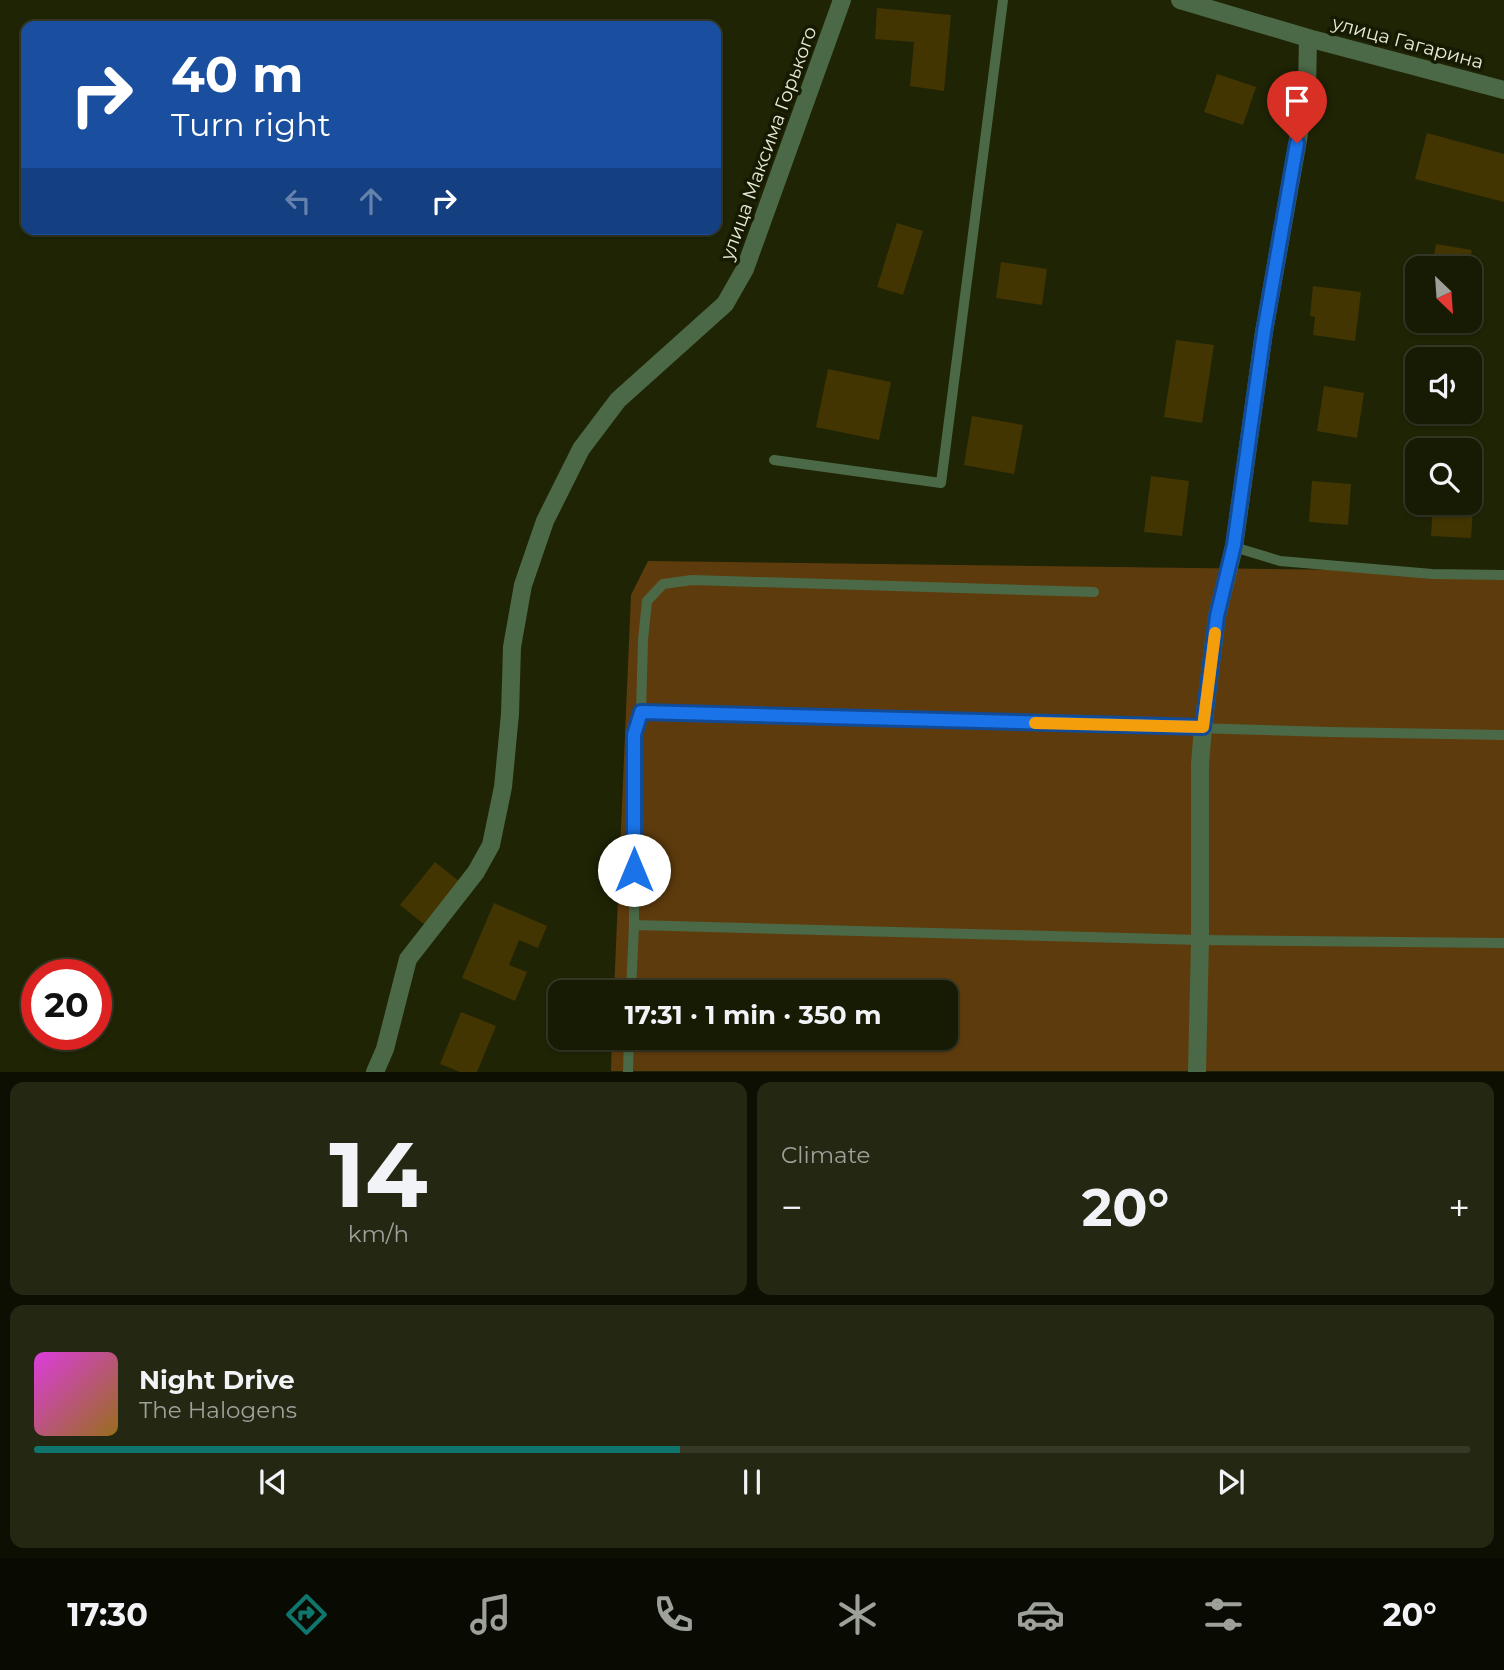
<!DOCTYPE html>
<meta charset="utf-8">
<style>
body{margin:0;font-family:Montserrat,sans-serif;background:#242813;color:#f1f3f6;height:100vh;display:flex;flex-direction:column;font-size:26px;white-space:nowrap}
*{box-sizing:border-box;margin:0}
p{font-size:23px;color:#9ea19a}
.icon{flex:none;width:38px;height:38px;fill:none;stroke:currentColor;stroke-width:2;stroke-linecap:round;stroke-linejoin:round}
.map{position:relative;height:1072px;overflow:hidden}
.drawer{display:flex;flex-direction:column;gap:10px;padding:10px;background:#0d0f02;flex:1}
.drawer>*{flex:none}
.banner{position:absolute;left:21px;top:21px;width:700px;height:214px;border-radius:14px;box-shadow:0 2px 5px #0004,0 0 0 2px #363926;background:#1a4fa0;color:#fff;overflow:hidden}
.needle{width:46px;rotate:155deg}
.fabs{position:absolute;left:1405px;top:256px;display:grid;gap:14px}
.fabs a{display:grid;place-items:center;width:77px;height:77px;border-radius:14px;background:#171b04;box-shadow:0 2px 5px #0004,0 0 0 2px #363926;font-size:35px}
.speed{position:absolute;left:21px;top:959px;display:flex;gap:14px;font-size:35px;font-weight:700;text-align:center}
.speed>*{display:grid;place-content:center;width:91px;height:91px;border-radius:50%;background:#171b04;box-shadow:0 2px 5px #0004,0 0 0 2px #363926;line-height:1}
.speed .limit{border:10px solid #d22;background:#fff;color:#111}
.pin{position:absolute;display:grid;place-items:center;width:60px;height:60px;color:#fff;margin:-72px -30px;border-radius:50% 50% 50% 0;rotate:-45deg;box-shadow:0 0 7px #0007}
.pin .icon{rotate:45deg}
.me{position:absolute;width:77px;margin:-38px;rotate:0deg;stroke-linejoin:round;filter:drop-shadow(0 0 5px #0008)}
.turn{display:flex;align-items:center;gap:24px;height:147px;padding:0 35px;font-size:32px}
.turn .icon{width:91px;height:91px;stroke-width:2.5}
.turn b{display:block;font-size:49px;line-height:60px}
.lanes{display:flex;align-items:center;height:66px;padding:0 35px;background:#0003;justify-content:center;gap:35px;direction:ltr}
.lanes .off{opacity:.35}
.big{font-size:52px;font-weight:700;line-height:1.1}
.drawer .widget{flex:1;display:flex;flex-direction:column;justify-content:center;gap:10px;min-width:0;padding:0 24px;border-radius:14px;background:#242813}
.drawer .dial{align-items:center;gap:0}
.dial b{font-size:91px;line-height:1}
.song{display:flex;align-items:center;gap:21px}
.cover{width:84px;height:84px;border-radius:10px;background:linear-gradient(135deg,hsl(300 70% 55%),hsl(40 70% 35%))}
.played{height:7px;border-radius:4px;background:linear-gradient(90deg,#0f766e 45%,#363926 45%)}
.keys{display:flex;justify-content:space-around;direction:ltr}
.heat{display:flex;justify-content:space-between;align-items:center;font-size:38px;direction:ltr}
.drawer .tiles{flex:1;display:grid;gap:10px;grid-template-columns:1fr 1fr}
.widget:last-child{grid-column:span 2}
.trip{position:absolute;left:548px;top:980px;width:410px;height:70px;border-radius:14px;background:#171b04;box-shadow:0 2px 5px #0004,0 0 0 2px #363926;font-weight:700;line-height:70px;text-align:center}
.dock{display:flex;height:112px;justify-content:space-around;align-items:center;background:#090b02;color:#9ea19a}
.dock .icon{width:49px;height:49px}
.dock .active{color:#0f766e}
.dock b{font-size:32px;color:#f1f3f6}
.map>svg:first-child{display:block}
.green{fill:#5e3b0c}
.building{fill:#423502}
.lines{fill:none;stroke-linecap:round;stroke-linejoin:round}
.lane{stroke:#4b6946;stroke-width:10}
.street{stroke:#4b6946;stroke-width:18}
.route-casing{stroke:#114b97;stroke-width:18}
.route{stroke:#1a73e8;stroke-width:12}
.slow{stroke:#f59e0b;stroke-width:12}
.labels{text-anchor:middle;stroke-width:7;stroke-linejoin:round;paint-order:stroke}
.street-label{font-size:19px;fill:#e7ebd9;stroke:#161a00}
</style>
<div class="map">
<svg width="1504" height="1072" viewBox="0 0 1504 1072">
<rect width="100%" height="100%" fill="#1f2405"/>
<polygon class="green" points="648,561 1504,572 1504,1071 611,1071 612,1038 945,1038 945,992 614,992 631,595"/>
<g class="building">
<polygon points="877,8 951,15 944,91 910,86 914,42 875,39"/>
<polygon points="1217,74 1256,87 1243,125 1204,112"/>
<polygon points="1427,133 1504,154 1504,202 1415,179"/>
<polygon points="897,223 923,231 903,295 877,287"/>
<polygon points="1436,244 1472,250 1468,268 1432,267"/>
<polygon points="1001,262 1047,269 1042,305 996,298"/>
<polygon points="1313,286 1361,292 1355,341 1313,335 1315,317 1310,316"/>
<polygon points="1176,340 1214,345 1202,423 1164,417"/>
<polygon points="828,369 891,382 879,440 816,427"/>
<polygon points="1324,386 1364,393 1357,438 1317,431"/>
<polygon points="972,416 1023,425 1014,474 964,465"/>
<polygon points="1151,476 1189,481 1182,536 1144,532"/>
<polygon points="1312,481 1351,484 1348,525 1309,522"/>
<polygon points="1470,494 1474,494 1471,538 1431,536 1433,502 1470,502"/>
<polygon points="435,862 460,882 425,925 400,905"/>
<polygon points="494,903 547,926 538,948 519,940 509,965 527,972 515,1001 462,978"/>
<polygon points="461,1012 496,1026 477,1072 460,1072 440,1064"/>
</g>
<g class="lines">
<g class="lane">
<polyline points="774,460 941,483 1003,0"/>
<polyline points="1234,547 1280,561 1432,574 1504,575"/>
<polyline points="641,712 643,640 647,601 663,584 692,580 1094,592"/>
<polyline points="634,925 1200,940 1504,943"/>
<polyline points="631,992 634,925 634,735 641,712 1330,732 1504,735"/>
<polyline points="628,1072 629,1038"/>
</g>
<g class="street">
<polyline points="1180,0 1308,38 1504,90"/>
<polyline points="375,1072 385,1049 408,959 476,872 491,845 503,787 510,714 512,647 523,585 545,521 581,449 618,400 725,304 745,269 842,0"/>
<polyline points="1197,1072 1200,940 1200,764 1203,728 1217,616 1234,547 1264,332 1307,89 1308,38"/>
</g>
</g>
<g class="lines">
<g class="route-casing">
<polyline id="route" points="634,870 634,735 641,712 1203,727 1217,616 1234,545 1264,332 1297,143"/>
</g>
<use href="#route" class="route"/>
<polyline class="slow" points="1035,723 1203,727 1215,633"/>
</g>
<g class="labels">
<g class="street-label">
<text transform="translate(1408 42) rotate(15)" y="7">улица Гагарина</text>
<text transform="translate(768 143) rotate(-70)" y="7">улица Максима Горького</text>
</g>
</g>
</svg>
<div class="fabs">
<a><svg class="needle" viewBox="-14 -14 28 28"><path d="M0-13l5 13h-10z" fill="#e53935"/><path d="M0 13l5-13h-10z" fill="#9ea19a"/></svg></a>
<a><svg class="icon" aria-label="sound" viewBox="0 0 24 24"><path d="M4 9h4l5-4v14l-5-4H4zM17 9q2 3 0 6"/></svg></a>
<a><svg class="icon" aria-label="search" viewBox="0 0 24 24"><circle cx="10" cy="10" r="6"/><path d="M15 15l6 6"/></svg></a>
</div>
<div class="speed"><div class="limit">20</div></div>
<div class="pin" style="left:1297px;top:143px;background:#d93025"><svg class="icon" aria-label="arrive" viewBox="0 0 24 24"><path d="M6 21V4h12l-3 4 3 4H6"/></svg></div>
<svg class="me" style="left:634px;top:870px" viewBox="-20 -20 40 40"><circle r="19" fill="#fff"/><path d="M0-13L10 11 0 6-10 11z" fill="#1a73e8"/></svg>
<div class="trip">17:31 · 1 min · 350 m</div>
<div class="banner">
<div class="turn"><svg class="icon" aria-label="right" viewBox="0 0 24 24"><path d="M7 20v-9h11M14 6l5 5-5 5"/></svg><div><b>40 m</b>Turn right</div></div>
<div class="lanes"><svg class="icon off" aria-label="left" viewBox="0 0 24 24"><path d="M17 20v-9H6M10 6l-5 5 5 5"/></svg><svg class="icon off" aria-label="ahead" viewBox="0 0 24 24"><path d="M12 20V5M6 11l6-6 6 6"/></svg><svg class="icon" aria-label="right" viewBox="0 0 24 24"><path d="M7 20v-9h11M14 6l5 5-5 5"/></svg></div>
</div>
</div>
<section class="drawer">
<div class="tiles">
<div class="widget dial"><b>14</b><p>km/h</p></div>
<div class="widget"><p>Climate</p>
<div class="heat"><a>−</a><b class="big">20°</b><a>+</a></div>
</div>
<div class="widget">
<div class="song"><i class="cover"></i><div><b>Night Drive</b><p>The Halogens</p></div></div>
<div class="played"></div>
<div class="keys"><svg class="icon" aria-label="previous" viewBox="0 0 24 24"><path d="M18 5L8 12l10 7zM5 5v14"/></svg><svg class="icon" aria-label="pause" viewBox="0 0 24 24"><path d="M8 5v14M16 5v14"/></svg><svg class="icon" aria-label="next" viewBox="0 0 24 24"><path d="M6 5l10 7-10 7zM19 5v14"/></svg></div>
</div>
</div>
</section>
<nav class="dock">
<b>17:30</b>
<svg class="icon active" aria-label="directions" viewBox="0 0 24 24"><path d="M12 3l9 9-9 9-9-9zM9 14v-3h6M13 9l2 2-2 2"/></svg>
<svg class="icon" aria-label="music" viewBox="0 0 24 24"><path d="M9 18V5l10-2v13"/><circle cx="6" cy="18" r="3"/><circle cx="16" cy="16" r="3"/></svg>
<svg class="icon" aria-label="phone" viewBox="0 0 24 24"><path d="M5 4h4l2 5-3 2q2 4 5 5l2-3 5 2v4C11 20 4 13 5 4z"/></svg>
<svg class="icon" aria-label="climate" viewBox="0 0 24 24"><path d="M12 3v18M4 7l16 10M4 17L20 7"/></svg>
<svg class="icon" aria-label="car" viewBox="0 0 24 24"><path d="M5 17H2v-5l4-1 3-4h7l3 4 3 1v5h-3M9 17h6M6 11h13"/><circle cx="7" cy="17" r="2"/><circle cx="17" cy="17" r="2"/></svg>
<svg class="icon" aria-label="filters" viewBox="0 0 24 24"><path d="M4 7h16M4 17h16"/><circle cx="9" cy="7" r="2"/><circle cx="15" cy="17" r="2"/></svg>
<b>20°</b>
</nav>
